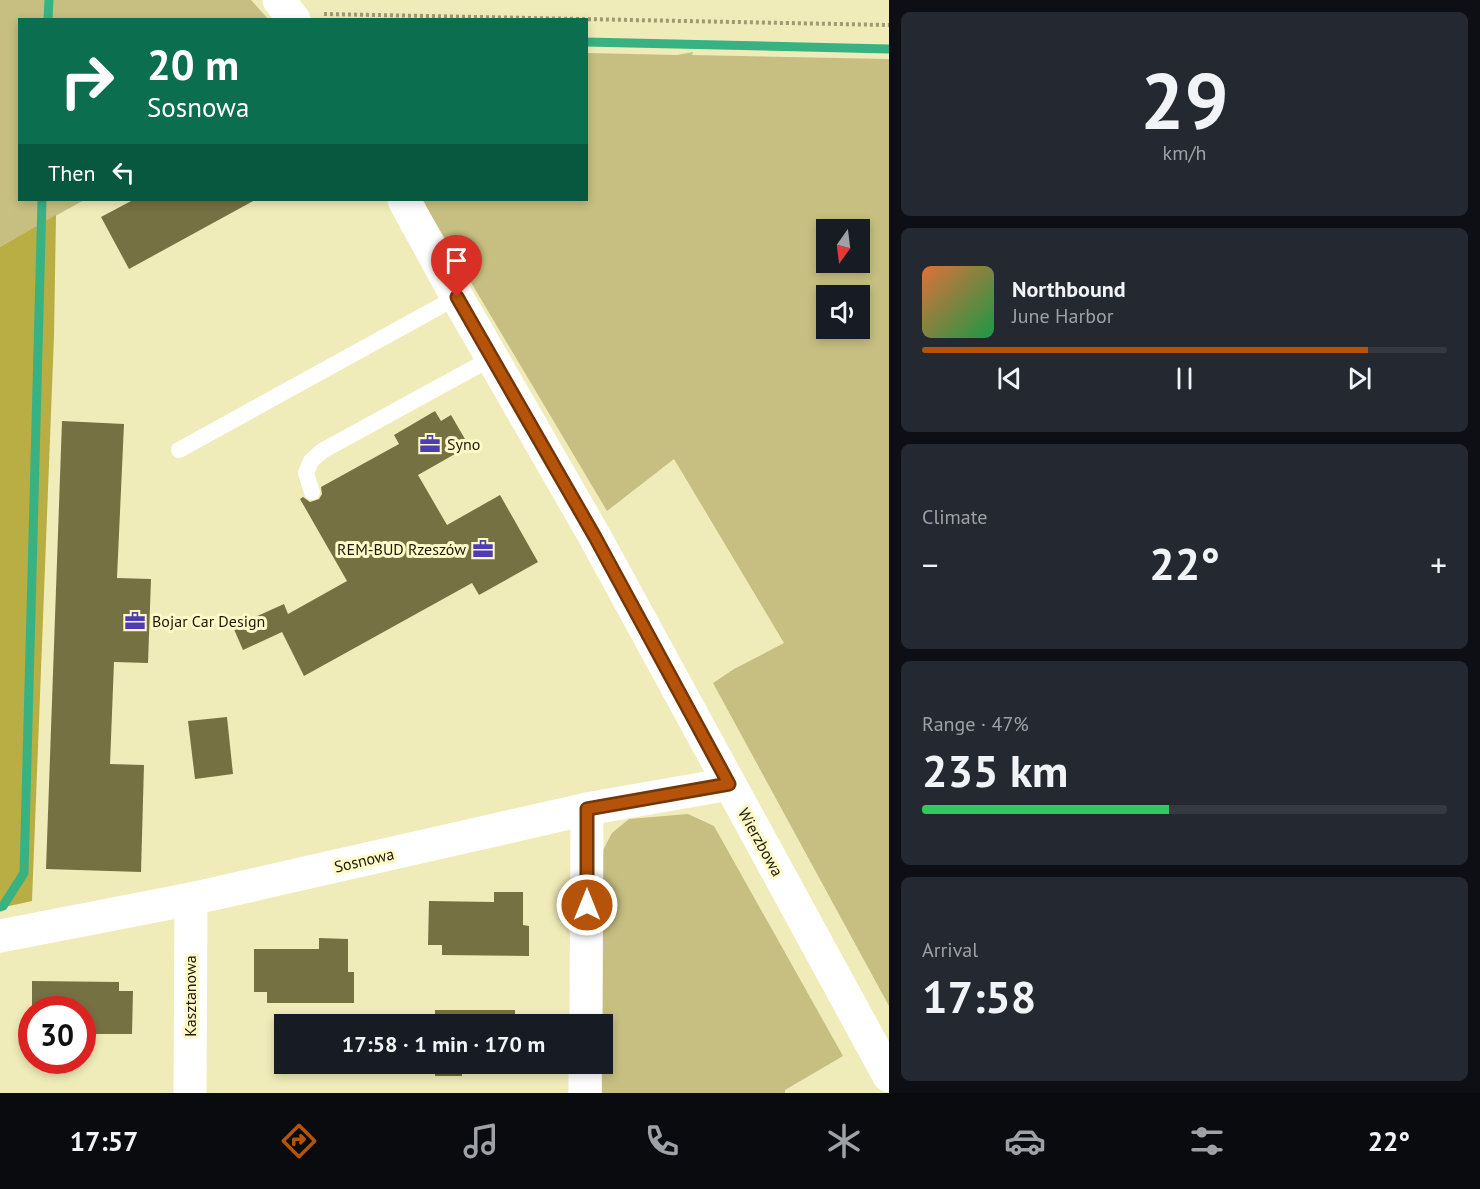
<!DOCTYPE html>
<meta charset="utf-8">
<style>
body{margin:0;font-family:"PT Sans",sans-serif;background:#242831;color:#f1f3f6;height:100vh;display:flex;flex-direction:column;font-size:22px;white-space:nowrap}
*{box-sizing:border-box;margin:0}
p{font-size:20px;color:#9ea1a6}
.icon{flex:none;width:33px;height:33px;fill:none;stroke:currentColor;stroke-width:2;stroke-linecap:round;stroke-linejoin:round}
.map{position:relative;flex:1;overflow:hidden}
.panel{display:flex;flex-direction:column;gap:12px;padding:12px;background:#0d0f14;width:591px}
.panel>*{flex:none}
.top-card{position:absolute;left:18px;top:18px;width:570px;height:183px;border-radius:0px;box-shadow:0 3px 9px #0003;background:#0b6e4f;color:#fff;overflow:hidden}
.needle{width:39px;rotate:194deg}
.fabs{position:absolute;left:816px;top:219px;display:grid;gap:12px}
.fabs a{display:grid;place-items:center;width:54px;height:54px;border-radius:0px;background:#171b24;box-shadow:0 3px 9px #0003;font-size:30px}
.speed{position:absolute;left:18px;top:996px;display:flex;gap:12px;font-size:30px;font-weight:700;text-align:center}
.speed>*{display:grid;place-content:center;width:78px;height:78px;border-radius:50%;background:#171b24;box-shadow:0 3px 9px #0003;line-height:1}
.speed .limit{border:9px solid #d22;background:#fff;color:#111}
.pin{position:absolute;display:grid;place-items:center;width:51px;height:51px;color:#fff;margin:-62px -26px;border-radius:50% 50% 50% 0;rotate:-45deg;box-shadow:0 0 6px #0007}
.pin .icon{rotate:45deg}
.me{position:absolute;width:66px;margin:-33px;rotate:0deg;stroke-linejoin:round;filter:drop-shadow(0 0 4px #0008)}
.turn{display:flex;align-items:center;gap:21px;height:126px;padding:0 30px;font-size:27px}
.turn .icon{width:78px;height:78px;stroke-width:2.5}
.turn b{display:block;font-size:42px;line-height:51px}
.then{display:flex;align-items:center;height:57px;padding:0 30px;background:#0003;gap:12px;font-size:22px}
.big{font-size:45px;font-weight:600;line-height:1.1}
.panel .card{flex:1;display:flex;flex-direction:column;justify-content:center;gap:9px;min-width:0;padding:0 21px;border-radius:9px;background:#242831}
.panel .dial{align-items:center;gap:0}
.dial b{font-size:78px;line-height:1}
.song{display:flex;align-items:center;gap:18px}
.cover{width:72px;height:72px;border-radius:9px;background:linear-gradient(135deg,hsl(20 70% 55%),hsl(140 70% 35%))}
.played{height:6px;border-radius:3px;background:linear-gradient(90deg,#b45309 85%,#363941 85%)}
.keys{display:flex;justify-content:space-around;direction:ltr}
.heat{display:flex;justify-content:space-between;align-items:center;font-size:33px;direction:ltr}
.charge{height:9px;border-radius:4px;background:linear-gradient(90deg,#34c759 47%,#363941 0)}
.trip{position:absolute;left:274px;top:1014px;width:339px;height:60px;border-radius:0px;background:#171b24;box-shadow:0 3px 9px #0003;font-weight:600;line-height:60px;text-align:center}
.tab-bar{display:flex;height:96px;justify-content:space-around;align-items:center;background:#090b0e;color:#9ea1a6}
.tab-bar .icon{width:42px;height:42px}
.tab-bar .current{color:#b45309}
.tab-bar b{font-size:27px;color:#f1f3f6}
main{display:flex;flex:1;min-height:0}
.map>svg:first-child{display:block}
.green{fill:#c6bf81;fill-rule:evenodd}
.forest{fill:#b9ae43}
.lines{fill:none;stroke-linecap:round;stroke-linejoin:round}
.stream{stroke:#39b283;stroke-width:9}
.building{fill:#767143}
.path{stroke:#9d9a74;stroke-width:4;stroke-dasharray:3 3;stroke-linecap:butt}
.service{stroke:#fff;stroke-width:16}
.minor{stroke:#fff;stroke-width:33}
.route-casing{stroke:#753606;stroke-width:15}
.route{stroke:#b45309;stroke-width:10}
.labels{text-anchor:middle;stroke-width:6;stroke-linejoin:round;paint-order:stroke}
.poi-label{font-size:16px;fill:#1c1a07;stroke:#fef9c6;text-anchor:start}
.street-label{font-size:16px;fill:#1c1a07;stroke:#fef9c6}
</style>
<main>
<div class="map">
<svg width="889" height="1093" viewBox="0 0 889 1093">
<rect width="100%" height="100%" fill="#f0ecb9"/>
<g class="green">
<polygon points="0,0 251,0 268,19 20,20 20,200 84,200 0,247"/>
<path d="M693,52L692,55L889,59V1006L713,683L734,669L784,643L674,459L607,511L422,200H586L587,53L677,55ZM826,230H860V262H826ZM826,296H860V328H826Z"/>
<polygon points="688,814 714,826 843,1056 785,1090 785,1093 602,1093 602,852 612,833 629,819"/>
</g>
<polygon class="forest" points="56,215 54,336 32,901 0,908 0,247"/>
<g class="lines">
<g class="stream">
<polyline points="48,20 49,0"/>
<polyline points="586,42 889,49"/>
<polyline points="0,907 3,906 24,873 42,200"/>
</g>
</g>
<g class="building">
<polygon points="133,200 255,200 129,269 101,217"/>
<polygon points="435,411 441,421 451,415 469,446 418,475 447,525 500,495 538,562 479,595 472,583 304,676 282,632 243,650 233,627 284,604 288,614 347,581 300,499 303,497 310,502 319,499 322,494 321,487 399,444 394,435"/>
<polygon points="62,421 124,424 117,578 151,579 148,663 114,662 110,764 144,765 141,872 46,869"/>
<polygon points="227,717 233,774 195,779 188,721"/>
<polygon points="494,892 523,892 523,925 529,926 529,956 442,955 442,945 428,945 429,901 494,902"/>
<polygon points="319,938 348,939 348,972 354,972 354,1003 267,1003 267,992 254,992 254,949 319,949"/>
<polygon points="32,981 119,982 119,991 133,991 132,1034 82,1034 82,1010 32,1010"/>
<polygon points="435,1010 515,1010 515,1021 528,1021 528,1024 435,1024"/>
<polygon points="435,1064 528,1064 528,1066 462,1066 462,1076 435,1076"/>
</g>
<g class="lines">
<polyline class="path" points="324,14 889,25"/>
<g class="service">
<polyline points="179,450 457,297"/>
<polyline points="312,492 306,473 311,461 322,451 492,358"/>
</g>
<g class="minor">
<polyline points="279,0 294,20"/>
<polyline points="404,200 457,297 595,537 889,1076"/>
<polyline points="0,936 191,899 587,809 729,784"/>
<polyline points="586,1024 587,809"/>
<polyline points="190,1093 191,899"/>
<polyline points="585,1093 585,1064"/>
</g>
</g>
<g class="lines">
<g class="route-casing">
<polyline id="route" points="457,297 595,537 729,784 587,809 587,905"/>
</g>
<use href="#route" class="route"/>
</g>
<defs>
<g id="office-bare" transform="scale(1.62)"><path d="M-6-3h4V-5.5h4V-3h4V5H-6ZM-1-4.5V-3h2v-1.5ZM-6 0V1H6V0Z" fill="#4e3cb4" stroke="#fef9c6" stroke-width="2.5" paint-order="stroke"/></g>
</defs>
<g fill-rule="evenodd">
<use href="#office-bare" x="430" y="444"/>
<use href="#office-bare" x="483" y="549"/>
<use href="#office-bare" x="135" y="621"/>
</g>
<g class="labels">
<g class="poi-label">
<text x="447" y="450">Syno</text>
<text x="466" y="555" text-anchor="end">REM-BUD Rzeszów</text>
<text x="152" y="627">Bojar Car Design</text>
</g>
<g class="street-label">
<text transform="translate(761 842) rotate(61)" y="6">Wierzbowa</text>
<text transform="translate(364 860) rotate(-13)" y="6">Sosnowa</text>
<text transform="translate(190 996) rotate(-90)" y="6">Kasztanowa</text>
</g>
</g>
</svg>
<div class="fabs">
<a><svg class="needle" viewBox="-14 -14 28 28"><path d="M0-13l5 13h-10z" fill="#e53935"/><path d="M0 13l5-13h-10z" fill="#9ea1a6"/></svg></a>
<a><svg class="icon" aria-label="sound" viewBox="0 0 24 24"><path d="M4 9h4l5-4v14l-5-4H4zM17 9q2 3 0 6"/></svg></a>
</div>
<div class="speed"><div class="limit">30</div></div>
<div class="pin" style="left:457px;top:297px;background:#d93025"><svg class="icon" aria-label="arrive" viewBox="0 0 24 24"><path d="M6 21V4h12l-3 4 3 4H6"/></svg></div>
<svg class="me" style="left:587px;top:905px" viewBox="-20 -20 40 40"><circle r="17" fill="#b45309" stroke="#fff" stroke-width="3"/><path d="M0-11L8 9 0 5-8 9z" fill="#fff"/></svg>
<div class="trip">17:58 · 1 min · 170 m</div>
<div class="top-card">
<div class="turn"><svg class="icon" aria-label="right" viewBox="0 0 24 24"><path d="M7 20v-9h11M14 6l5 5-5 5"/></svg><div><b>20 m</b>Sosnowa</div></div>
<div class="then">Then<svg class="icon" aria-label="left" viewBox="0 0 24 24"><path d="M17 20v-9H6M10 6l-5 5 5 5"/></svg></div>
</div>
</div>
<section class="panel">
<div class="card dial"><b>29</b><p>km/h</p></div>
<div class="card">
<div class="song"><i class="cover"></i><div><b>Northbound</b><p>June Harbor</p></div></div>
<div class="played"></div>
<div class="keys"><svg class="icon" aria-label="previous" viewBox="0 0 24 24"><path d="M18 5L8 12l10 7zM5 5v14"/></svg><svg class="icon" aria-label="pause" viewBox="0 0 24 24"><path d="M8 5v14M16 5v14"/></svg><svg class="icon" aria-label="next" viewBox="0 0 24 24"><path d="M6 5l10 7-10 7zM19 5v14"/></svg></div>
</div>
<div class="card"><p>Climate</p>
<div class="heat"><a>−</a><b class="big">22°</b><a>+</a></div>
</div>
<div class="card"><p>Range · 47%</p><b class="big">235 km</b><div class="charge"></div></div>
<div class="card"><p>Arrival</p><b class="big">17:58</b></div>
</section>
</main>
<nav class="tab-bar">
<b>17:57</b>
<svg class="icon current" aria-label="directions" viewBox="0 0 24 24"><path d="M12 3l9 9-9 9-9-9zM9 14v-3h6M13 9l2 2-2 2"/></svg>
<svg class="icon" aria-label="music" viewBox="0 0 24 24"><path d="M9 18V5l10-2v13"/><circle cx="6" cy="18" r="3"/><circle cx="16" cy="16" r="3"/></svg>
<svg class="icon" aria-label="phone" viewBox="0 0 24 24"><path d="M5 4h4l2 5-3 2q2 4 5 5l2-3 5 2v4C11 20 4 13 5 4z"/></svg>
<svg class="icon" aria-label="climate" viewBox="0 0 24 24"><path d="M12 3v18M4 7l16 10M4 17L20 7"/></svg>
<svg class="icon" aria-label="car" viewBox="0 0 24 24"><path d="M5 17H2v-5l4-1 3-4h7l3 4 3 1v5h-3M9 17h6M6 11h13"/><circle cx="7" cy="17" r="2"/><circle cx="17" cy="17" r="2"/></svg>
<svg class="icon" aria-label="filters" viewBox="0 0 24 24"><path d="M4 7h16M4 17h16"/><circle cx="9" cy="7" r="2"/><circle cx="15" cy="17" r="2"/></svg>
<b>22°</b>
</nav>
